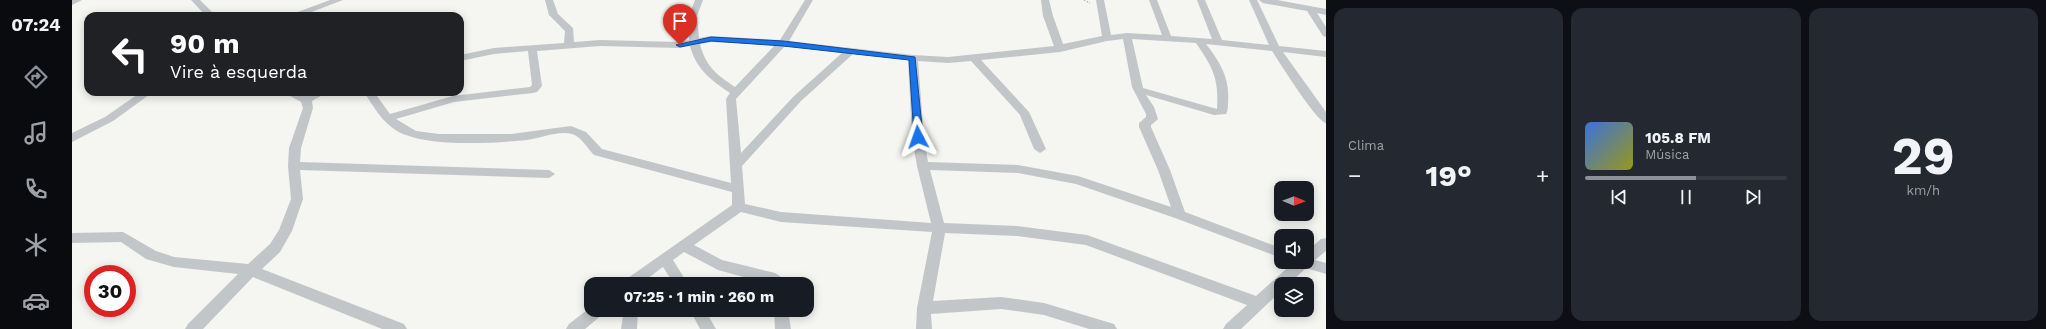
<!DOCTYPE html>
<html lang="pt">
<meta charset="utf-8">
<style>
body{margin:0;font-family:"Work Sans",sans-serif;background:#242831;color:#f1f3f6;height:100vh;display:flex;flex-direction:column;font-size:15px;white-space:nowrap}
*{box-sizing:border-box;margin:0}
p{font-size:13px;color:#9ea1a6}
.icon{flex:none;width:22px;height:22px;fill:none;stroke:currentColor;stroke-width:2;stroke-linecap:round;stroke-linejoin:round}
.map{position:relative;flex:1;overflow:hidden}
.sheet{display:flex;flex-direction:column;gap:8px;padding:8px;background:#0d0f14;width:720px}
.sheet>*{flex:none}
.top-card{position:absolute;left:12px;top:12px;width:380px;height:84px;border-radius:12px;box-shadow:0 2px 10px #0003;background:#202124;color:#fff;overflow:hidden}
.needle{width:26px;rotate:91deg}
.fabs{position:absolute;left:1202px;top:181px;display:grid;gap:8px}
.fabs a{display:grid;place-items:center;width:40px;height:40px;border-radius:8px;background:#171b24;box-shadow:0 2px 10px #0003;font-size:20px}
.speed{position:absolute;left:12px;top:265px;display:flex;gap:8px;font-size:20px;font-weight:700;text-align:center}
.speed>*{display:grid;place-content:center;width:52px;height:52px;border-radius:50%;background:#171b24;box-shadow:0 2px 10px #0003;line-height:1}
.speed .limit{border:6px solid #d22;background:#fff;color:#111}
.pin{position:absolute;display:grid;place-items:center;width:34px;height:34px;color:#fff;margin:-41px -17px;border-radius:50% 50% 50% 0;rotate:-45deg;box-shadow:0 0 4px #0007}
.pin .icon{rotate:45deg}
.me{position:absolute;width:44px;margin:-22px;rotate:356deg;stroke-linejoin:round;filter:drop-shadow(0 0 3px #0008)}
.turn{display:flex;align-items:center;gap:14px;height:84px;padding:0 20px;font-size:18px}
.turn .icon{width:52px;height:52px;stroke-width:2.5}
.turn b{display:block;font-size:28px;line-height:34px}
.big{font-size:30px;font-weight:700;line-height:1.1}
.sheet .tile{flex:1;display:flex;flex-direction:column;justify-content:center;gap:6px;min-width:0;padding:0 14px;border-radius:12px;background:#242831}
.sheet .dial{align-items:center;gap:0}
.dial b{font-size:52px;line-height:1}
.song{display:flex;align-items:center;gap:12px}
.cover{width:48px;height:48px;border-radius:6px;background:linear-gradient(135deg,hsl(220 70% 55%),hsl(60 70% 35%))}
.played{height:4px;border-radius:2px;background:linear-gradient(90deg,#8c9099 55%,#363941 55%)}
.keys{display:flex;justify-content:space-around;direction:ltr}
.heat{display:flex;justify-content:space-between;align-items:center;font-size:22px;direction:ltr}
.sheet .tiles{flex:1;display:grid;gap:8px;grid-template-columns:repeat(3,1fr)}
.trip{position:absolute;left:512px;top:277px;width:230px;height:40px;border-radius:12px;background:#171b24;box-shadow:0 2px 10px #0003;font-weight:700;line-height:40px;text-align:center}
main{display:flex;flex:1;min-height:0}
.dock{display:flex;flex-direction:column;width:72px;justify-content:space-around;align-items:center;background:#090b0e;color:#9ea1a6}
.dock .icon{width:28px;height:28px}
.dock .active{color:#8c9099}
.dock b{font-size:18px;color:#f1f3f6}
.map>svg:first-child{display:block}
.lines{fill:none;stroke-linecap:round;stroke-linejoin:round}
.path{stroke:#bcbec0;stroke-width:1.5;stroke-dasharray:1.5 1.5;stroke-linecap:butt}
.minor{fill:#c2c6c9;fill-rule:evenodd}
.route{fill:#1a73e8;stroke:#114b97}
</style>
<main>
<nav class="dock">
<b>07:24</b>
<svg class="icon active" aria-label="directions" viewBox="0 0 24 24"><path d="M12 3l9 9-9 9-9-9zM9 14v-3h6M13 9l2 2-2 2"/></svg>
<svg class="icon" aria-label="music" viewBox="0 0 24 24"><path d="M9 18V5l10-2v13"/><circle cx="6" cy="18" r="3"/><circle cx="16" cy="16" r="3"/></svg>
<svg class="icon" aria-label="phone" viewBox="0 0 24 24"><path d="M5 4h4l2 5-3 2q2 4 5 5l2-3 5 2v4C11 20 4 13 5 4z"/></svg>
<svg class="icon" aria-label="climate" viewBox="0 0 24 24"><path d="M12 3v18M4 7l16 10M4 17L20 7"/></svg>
<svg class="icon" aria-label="car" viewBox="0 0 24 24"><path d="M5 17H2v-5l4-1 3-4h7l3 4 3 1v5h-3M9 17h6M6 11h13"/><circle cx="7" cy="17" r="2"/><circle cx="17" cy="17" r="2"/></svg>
</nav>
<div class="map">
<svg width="1254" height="329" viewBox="0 0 1254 329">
<rect width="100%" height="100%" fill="#f5f5f1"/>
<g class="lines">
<polyline class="path" points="1012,0 1018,3"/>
<g class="minor">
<polygon points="0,0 10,0 0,5"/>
<polygon points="119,0 128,0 144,16 134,16"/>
<polygon points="258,0 271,0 229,16 215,16"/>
<path d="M473,0H481L486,14L501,28L502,42L528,40L607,42L617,40L616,19L623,0H631L625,16L627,38L639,36L708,40L733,0H741L717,41L841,55L876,57L982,46L971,16L969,0H977L981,16L991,44L1030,36L1024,0H1032L1039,35L1055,33L1090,35L1077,0H1085L1099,36L1140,39L1125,0H1133L1150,40L1197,45L1177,0H1185L1207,46L1254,51V57L1211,52L1254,112V123C1244,121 1208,63 1200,51L1134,44C1148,62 1158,78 1156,102C1156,106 1156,111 1154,114L1142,115L1074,95L1082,107L1086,119L1079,125V127L1098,170L1113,212L1209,248V258L1103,218L1004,184L946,173L858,170L872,223L945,226L1015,235L1184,296L1222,262H1235V251L1249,239L1254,238V251L1243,260L1254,263V274L1234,268L1217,284H1209V291L1169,329H1151L1154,324L1175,305L1014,245L945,236L873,233L861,301L929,297L972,303L1042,324L1045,329H1017L972,315L929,309L859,314L860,329H844L845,308L860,232L709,222L669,212L622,245L650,260L703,273L709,277L712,284H698L646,270L612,252L601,260L616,284H602L591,267L568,284H551L553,280L660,205V192L522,155C515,148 509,136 500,134C486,130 469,138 455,140C421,143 355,148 325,131C310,122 301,106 292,92H302L318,114L381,96L458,87L460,85L456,51L422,54L388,61V55L422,48L492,43L493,31L477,15ZM1051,39L1060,87L1074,114V117L1067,123V127L1086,170L1099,207L1006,176L946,165L856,162L852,137L846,61L876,63L899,61L948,115L962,149L968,153L974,149L957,112L909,60L988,52L1035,41ZM1060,39L1124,43C1141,68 1147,78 1145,109L1071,88ZM639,42L703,45L663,87C644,74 634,67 628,44ZM528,46L607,48L618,46C624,69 639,80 658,93L654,99L659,183L530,149L514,132L499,126L439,134H367L344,131L324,119L382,102L461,93L465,92L470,86L465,51ZM713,46L770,53L721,97L669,153L664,99ZM781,54L836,60L840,137L845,166L859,223L709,212L673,204L670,166L729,101Z"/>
<polygon points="1187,0 1205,0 1254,9 1254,15 1245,13 1254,27 1254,37 1251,36 1235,11 1191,3"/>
<polygon points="69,92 81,92 41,121 0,142 0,133 33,117"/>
<polygon points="211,92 225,92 234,96 242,92 256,92 240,101 241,108 229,148 228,162 477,170 483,174 477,178 228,170 231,199 220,231 208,252 190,269 332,324 335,329 310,329 181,277 131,329 113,329 116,324 166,274 102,267 74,259 49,242 0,243 0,233 51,232 84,251 102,257 176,264 198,244 207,230 219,199 216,166 217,148 231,108 229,102"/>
<polygon points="519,307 519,310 533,310 531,314 513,329 494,329 497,324"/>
<polygon points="552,310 566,310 565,329 549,329"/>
<polygon points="618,310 633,310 644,329 628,329"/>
<polygon points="702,310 716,310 719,329 703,329"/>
</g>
</g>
<polygon class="route" points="639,37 711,41 843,57 851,137 846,140 842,137 837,60 711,46 639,41 608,47 604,45"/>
</svg>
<div class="fabs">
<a><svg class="needle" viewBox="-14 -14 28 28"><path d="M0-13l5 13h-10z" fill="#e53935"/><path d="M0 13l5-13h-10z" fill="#9ea1a6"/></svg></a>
<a><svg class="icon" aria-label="sound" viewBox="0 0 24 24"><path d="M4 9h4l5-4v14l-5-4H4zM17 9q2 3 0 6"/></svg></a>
<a><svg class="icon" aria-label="layers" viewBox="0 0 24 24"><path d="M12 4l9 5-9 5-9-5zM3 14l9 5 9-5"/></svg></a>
</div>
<div class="speed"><div class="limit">30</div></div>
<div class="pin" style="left:608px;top:45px;background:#d93025"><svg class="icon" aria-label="arrive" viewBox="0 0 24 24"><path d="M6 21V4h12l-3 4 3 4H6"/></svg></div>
<svg class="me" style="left:846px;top:137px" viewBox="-20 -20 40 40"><path d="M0-17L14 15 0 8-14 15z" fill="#1a73e8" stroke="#fff" stroke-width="4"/></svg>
<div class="trip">07:25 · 1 min · 260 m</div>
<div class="top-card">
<div class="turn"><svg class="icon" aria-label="left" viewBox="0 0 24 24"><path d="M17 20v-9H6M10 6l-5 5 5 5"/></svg><div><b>90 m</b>Vire à esquerda</div></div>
</div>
</div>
<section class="sheet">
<div class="tiles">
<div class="tile"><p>Clima</p>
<div class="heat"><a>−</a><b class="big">19°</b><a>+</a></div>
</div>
<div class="tile">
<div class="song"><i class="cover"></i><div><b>105.8 FM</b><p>Música</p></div></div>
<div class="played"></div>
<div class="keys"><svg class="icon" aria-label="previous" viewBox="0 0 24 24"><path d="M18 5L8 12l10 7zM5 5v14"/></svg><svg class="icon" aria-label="pause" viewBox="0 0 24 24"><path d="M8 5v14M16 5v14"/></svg><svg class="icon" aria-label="next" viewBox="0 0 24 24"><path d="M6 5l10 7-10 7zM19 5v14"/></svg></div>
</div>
<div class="tile dial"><b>29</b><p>km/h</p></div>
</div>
</section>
</main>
